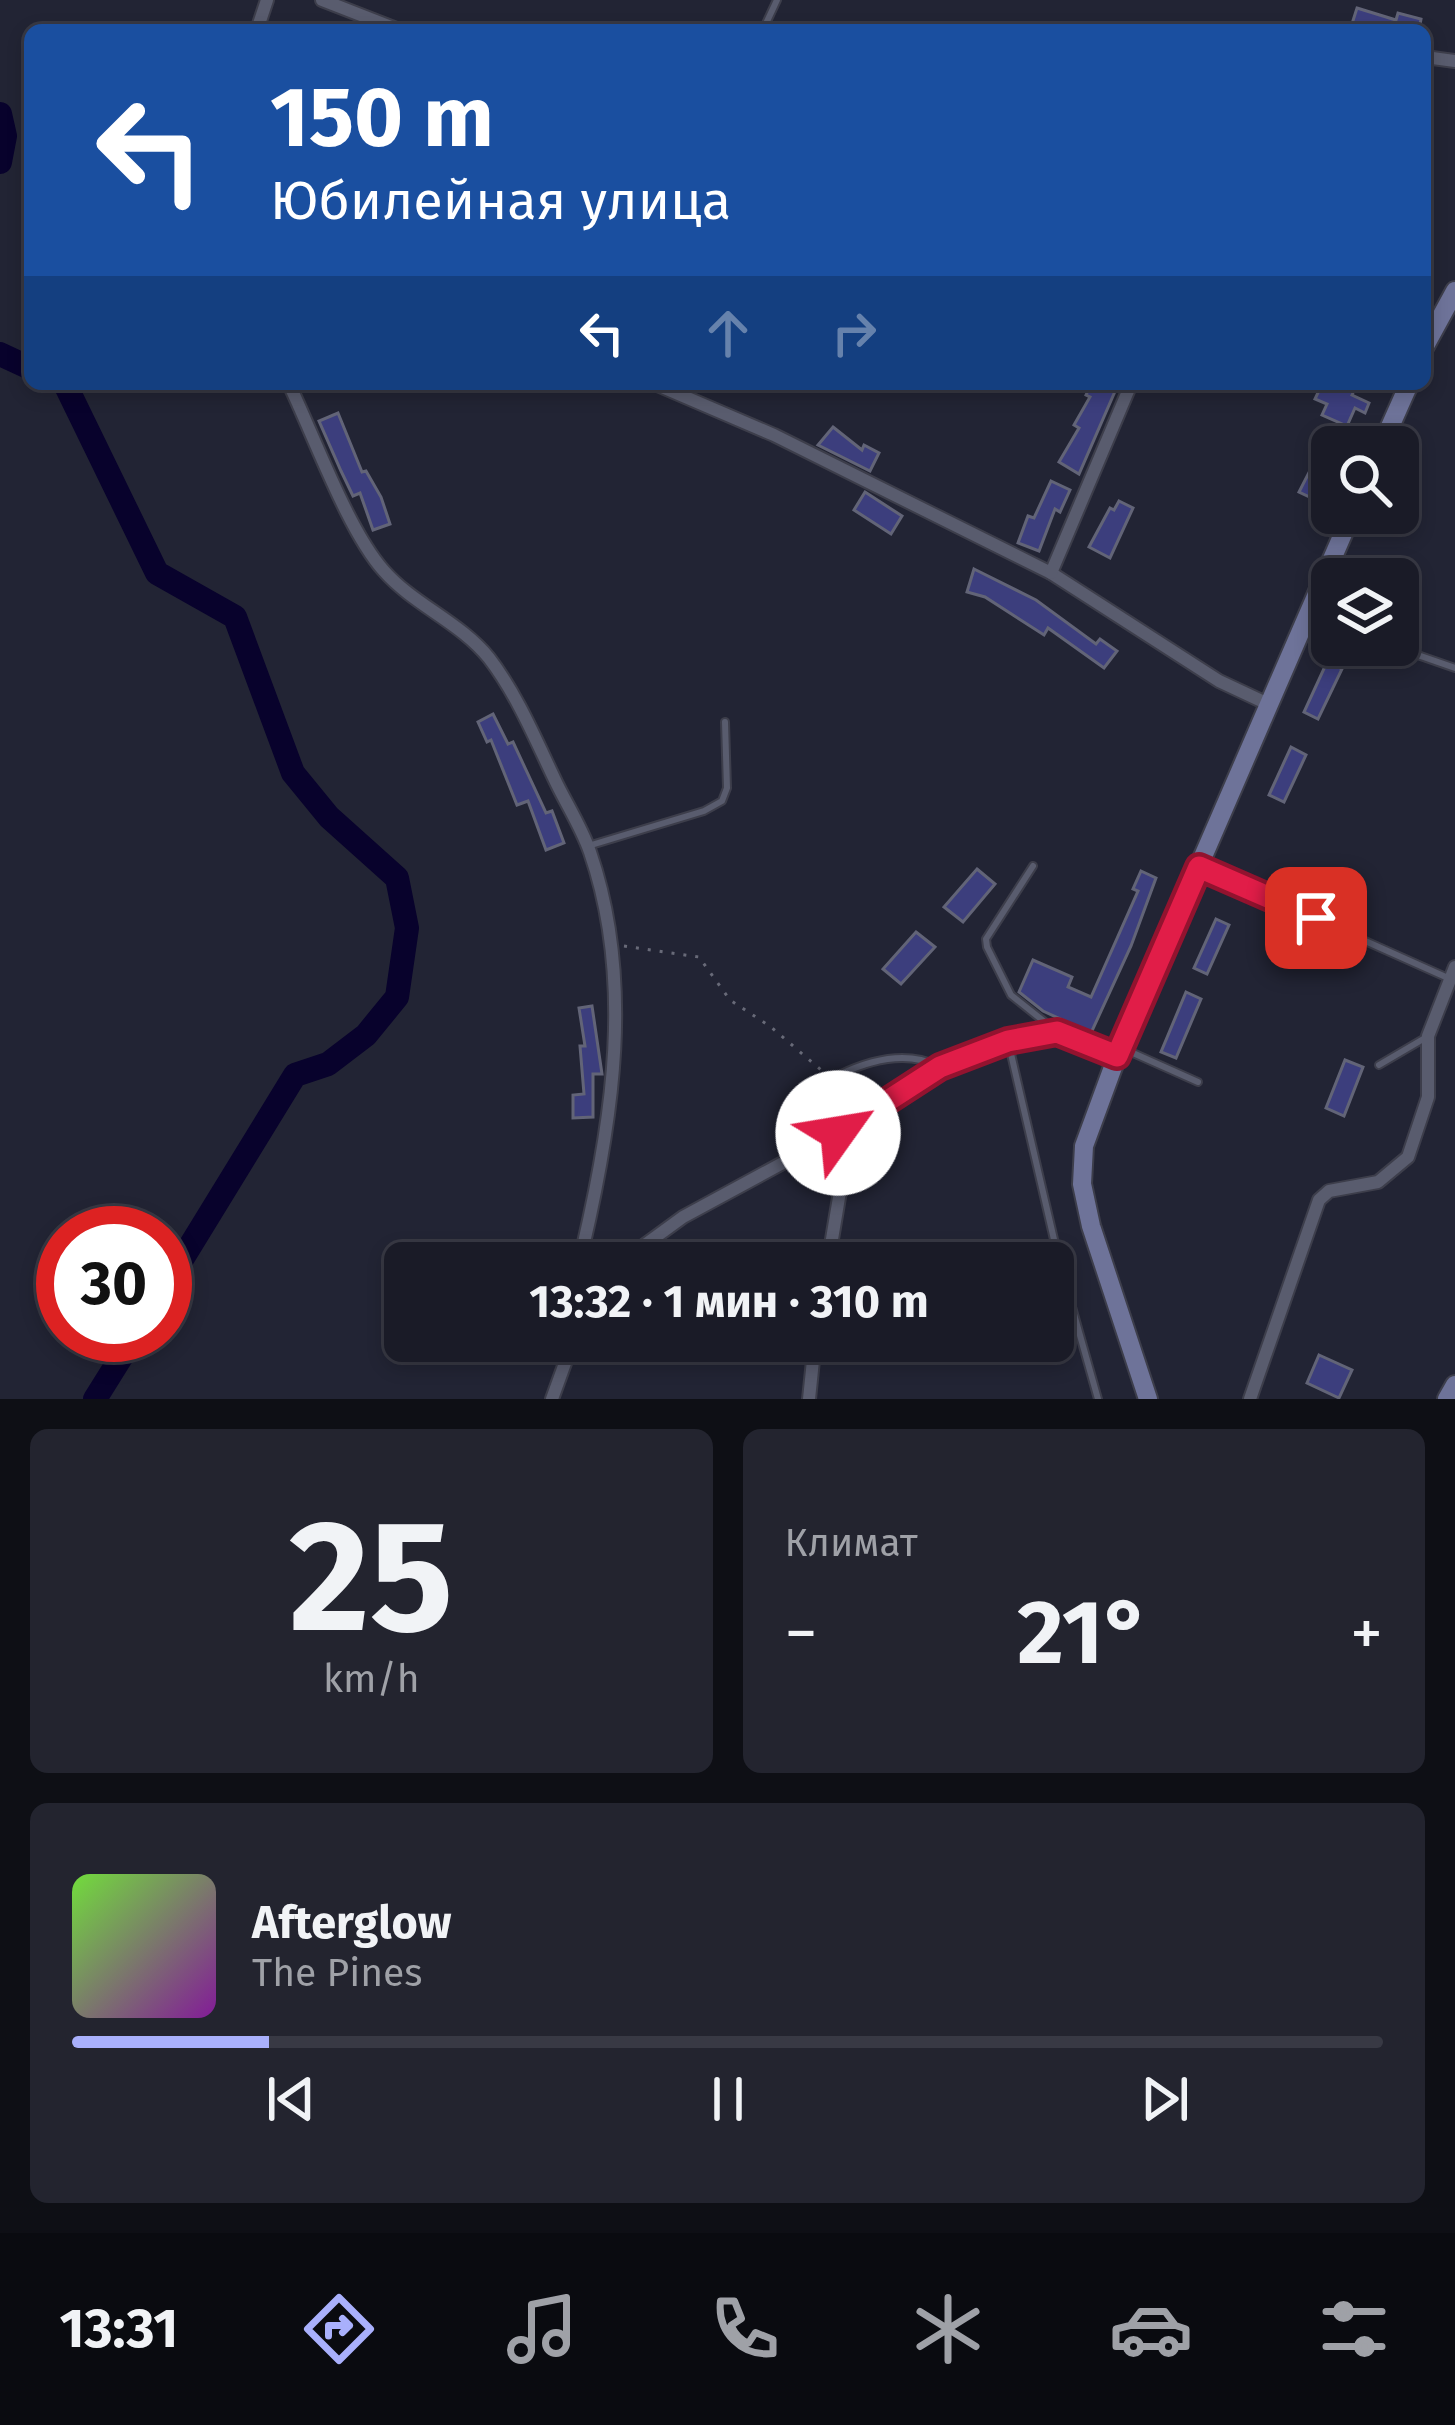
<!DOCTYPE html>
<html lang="ru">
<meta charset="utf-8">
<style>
body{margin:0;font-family:"Fira Sans",sans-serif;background:#23242f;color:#f1f3f6;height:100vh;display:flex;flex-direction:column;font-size:45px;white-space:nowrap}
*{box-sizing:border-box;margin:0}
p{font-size:39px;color:#9fa1a7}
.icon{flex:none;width:66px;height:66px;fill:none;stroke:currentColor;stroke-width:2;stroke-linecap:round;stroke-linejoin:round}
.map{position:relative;height:1399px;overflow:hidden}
.sheet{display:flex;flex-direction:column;gap:30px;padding:30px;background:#0e0f15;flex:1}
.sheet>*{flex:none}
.guide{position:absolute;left:24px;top:24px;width:1407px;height:366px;border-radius:18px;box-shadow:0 6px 18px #0003,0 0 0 3px #383944;background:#1a4fa0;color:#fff;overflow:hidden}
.fabs{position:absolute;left:1311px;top:426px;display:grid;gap:24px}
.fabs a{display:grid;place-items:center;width:108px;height:108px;border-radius:18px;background:#1a1b27;box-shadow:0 6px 18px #0003,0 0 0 3px #383944;font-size:60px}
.speed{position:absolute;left:36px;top:1206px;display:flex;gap:24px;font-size:60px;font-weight:700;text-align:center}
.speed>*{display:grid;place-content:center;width:156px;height:156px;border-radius:50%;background:#1a1b27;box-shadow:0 6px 18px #0003,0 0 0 3px #383944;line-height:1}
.speed .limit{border:18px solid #d22;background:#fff;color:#111}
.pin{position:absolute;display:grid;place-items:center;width:102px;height:102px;color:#fff;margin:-51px;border-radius:24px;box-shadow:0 6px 18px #0006}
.me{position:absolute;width:132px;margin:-66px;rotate:58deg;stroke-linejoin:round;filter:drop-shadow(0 0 9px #0008)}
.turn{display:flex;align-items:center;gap:42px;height:252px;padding:0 48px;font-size:54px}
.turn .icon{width:156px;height:156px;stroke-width:2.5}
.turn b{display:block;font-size:84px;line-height:102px}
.lanes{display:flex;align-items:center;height:114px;padding:0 48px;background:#0003;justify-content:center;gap:60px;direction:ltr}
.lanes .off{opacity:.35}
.big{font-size:90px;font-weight:700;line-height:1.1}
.sheet .tile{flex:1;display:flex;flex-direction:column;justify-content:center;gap:18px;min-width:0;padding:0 42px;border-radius:18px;background:#23242f}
.sheet .dial{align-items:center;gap:0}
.dial b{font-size:156px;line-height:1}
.song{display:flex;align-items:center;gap:36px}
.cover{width:144px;height:144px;border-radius:18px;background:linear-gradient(135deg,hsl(100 70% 55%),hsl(290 70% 35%))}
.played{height:12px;border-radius:6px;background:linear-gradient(90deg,#a9b0fc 15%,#383944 15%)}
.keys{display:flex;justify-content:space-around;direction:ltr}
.heat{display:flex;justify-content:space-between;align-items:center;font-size:66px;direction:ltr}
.sheet .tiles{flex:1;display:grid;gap:30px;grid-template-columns:1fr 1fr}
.tile:last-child{grid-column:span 2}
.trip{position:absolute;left:384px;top:1242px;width:690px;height:120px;border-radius:18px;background:#1a1b27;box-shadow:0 6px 18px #0003,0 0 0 3px #383944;font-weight:700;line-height:120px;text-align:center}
.tabs{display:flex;height:192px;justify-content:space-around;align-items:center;background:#0a0b10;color:#9fa1a7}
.tabs .icon{width:84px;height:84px}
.tabs .on{color:#a9b0fc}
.tabs b{font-size:54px;color:#f1f3f6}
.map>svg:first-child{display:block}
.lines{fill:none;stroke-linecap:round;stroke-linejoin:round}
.river{stroke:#08022c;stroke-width:24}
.building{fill:#3c3e7d;stroke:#626477;stroke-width:3}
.lane-casing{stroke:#3d3e4b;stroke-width:10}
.street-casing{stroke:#3d3e4b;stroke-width:16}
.secondary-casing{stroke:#3d3e4b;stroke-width:22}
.path{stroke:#686a78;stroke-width:3;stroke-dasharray:3 9;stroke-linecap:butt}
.lane{stroke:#595c6e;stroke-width:6}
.street{stroke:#595c6e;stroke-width:12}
.secondary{stroke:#6e7399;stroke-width:18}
.route-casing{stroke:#92132f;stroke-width:30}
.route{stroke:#e11d48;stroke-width:21}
</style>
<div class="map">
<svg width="1455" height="1399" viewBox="0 0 1455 1399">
<rect width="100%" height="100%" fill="#222434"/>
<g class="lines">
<g class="river">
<polyline points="0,114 5,136 0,162"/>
<polyline points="0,354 30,368"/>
<polyline points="65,384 157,573 235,617 293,773 329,817 397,878 407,928 397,997 366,1035 328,1064 295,1075 165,1287"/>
<polyline points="95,1399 135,1335"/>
</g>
</g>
<g class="building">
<polygon points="1357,8 1396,20 1398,13 1421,19 1419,30 1350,30"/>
<polygon points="1091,384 1116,389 1079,474 1059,462 1079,428 1074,425 1090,397 1086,395"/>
<polygon points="1322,384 1357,384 1352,395 1369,403 1365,413 1355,408 1347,426 1322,415 1327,404 1315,399"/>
<polygon points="338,413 362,472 366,471 381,497 390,524 373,530 360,493 353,496 341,471 319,421"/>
<polygon points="833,427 862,450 864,445 879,453 870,471 818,445"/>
<polygon points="1320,451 1332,456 1332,478 1328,476 1316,500 1299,492"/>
<polygon points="1051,481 1070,490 1060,512 1055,509 1039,551 1018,543 1028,516 1034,518"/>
<polygon points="865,492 902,516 891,534 854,510"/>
<polygon points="1119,501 1133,508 1110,558 1089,547 1110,508 1114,510"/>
<polygon points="974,569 1036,600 1096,644 1100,639 1117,651 1104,668 1048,628 1044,635 985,597 967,592"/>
<polygon points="1327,662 1342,669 1318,719 1304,712"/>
<polygon points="493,714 508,744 513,742 546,813 552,811 564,843 546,850 528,801 517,805 491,740 487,742 478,722"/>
<polygon points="1291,747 1306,755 1284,802 1269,795"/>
<polygon points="977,869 995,884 963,922 944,907"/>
<polygon points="1141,871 1156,878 1131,946 1091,1033 1043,1011 1019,992 1033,960 1072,977 1068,987 1091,997 1138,891 1133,889"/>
<polygon points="1216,919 1229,925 1207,974 1194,968"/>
<polygon points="916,932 935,947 901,984 883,969"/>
<polygon points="1186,992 1201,999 1176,1058 1161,1052"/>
<polygon points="592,1006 602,1074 593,1074 593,1117 573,1118 573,1095 584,1094 580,1046 585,1046 579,1008"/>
<polygon points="1345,1060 1363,1067 1344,1116 1326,1108"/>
<polygon points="1319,1355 1352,1370 1339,1398 1307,1383"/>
</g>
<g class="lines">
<g class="lane-casing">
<g id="lane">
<polyline points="763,30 777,0"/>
<polyline points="1310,618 1332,626"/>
<polyline points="1389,645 1455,668"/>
<polyline points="588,846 704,811 722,801 727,788 725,722"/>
<polyline points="1033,866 986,939 987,947 1011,995 1056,1031"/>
<polyline points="1202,868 1448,978"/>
<polyline points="1008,1041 1059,1261 1098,1399"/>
<polyline points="1124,1049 1198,1082"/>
<polyline points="1379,1065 1425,1038"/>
<path d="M837,1130L831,1089L839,1075C870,1060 907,1051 938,1066"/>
</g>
</g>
<g class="street-casing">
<g id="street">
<polyline points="322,0 399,30"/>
<polyline points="257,30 267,0"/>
<polyline points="1425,57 1455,61"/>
<path d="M289,384C314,436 348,531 384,571C414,605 460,622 489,658C516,693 535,738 554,778C565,802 581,826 590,852C634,980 613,1118 583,1247V1263"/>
<polyline points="655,384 774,435 1051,573 1219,681 1268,704"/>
<polyline points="1051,573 1131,384"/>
<polyline points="620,1263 683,1217 851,1126 952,1061 1008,1041 1057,1032 1117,1056"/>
<polyline points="828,1263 851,1126"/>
<polyline points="552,1399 573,1341"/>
<polyline points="809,1399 815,1341"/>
<polyline points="1250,1399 1319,1200 1329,1191 1378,1182 1408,1157 1428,1097 1428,1036 1455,967"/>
</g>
</g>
<g class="secondary-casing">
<g id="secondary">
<polyline points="1425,346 1455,291"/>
<polyline points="1381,447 1409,384"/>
<polyline points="1148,1399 1091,1226 1082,1184 1084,1146 1120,1048 1352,513"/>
<polyline points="1447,1399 1455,1385"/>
</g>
</g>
<polyline class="path" points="624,946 699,957 730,1000 771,1027 828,1076"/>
<use href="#lane" class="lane"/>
<use href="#street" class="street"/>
<use href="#secondary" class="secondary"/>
</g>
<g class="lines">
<g class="route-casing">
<polyline id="route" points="838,1133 940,1067 1008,1041 1057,1032 1117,1056 1199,867 1316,918"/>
</g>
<use href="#route" class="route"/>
</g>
</svg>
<div class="fabs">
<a><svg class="icon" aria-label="search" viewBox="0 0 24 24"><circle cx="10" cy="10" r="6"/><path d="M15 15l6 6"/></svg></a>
<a><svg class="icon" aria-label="layers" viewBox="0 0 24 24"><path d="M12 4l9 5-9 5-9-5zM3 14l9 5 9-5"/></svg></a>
</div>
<div class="speed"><div class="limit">30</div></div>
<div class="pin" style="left:1316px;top:918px;background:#d93025"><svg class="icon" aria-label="arrive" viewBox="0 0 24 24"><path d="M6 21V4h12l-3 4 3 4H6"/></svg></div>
<svg class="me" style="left:838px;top:1133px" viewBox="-20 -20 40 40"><circle r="19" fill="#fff"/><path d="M0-13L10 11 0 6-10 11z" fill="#e11d48"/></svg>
<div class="trip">13:32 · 1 мин · 310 m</div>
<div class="guide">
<div class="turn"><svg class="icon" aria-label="left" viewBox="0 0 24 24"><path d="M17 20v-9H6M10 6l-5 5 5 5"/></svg><div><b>150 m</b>Юбилейная улица</div></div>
<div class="lanes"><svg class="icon" aria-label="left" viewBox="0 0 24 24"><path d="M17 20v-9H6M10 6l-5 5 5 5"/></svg><svg class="icon off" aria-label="ahead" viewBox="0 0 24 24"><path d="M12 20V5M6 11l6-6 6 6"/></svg><svg class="icon off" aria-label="right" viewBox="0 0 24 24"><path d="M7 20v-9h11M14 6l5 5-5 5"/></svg></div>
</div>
</div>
<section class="sheet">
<div class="tiles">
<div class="tile dial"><b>25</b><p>km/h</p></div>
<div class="tile"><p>Климат</p>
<div class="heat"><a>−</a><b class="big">21°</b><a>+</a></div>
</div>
<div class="tile">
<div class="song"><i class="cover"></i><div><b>Afterglow</b><p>The Pines</p></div></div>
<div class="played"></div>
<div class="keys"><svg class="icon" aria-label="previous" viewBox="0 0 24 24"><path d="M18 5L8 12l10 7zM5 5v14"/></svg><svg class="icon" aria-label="pause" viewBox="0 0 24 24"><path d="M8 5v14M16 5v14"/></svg><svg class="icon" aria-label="next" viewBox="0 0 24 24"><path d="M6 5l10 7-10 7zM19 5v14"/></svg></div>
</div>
</div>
</section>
<nav class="tabs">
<b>13:31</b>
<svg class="icon on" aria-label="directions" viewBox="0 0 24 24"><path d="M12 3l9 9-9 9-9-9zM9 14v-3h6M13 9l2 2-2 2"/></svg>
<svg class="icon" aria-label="music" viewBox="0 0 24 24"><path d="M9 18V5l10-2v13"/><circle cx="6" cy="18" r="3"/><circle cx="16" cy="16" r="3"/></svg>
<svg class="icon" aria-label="phone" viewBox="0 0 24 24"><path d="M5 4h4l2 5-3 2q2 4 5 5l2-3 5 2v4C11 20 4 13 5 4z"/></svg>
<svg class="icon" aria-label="climate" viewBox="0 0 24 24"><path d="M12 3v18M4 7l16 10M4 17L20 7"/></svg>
<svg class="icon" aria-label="car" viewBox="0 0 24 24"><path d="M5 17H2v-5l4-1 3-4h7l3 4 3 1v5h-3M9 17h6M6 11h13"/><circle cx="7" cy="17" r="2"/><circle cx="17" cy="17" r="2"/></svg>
<svg class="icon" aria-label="filters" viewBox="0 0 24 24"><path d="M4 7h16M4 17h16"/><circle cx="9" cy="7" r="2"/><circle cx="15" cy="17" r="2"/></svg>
</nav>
